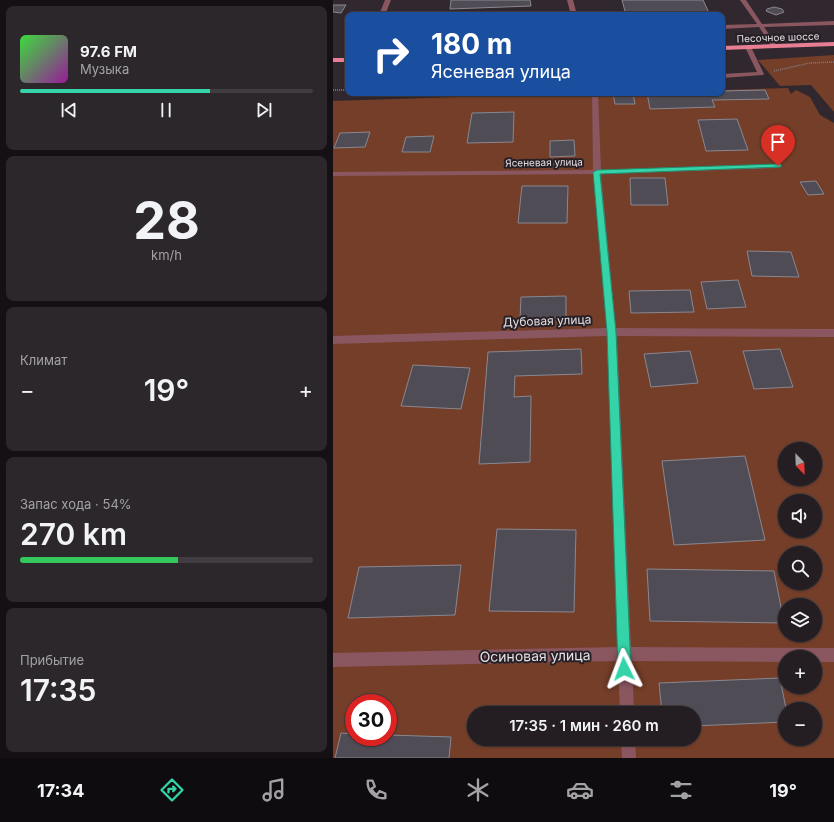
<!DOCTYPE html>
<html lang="ru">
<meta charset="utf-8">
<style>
body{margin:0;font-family:Inter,sans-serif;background:#2c272a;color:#f1f3f6;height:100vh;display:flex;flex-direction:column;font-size:15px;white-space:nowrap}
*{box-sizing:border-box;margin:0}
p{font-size:13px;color:#a3a2a5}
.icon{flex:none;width:22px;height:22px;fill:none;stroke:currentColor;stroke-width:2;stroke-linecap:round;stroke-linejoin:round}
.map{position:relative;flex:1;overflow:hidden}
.sheet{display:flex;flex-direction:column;gap:6px;padding:6px;background:#141013;width:333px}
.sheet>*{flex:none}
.banner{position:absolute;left:12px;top:12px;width:380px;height:84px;border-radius:8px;box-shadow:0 1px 3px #0004,0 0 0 1px #413c40;background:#1a4fa0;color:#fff;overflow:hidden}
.needle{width:26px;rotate:157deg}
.buttons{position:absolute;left:445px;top:442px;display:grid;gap:8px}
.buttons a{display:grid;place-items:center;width:44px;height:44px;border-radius:50%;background:#241e22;box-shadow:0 1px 3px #0004,0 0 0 1px #413c40;font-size:20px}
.speed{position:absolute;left:12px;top:694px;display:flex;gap:8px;font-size:20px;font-weight:700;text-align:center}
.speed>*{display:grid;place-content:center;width:52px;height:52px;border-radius:50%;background:#241e22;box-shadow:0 1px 3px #0004,0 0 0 1px #413c40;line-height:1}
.speed .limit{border:6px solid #d22;background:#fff;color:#111}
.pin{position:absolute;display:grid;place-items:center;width:34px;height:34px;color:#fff;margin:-41px -17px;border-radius:50% 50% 50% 0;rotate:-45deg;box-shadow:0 0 4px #0007}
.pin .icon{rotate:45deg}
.me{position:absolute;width:44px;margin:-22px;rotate:357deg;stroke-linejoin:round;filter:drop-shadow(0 0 3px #0008)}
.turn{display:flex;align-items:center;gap:14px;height:84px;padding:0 20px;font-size:18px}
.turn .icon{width:52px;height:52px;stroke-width:2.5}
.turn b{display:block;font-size:28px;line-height:34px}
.big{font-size:30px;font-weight:600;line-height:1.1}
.sheet .card{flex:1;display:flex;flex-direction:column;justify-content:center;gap:6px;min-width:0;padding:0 14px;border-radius:8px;background:#2c272a}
.sheet .dial{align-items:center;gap:0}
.dial b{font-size:52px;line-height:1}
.song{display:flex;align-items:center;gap:12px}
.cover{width:48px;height:48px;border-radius:6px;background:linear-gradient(135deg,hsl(120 70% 55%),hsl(300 70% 35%))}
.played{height:4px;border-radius:2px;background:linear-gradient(90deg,#34d4a8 65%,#413c40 65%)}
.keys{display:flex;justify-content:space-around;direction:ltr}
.heat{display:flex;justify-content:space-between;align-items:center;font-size:22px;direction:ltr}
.charge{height:6px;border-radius:3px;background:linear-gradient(90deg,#34c759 54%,#413c40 0)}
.trip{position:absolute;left:134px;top:706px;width:234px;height:40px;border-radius:20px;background:#241e22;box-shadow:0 1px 3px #0004,0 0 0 1px #413c40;font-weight:600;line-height:40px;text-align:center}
.menu{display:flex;height:64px;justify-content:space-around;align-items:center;background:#0e0c0e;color:#a3a2a5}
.menu .icon{width:28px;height:28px}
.menu .selected{color:#34d4a8}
.menu b{font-size:18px;color:#f1f3f6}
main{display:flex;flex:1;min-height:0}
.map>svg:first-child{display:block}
.green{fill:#743e29;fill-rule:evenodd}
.building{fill:#4f4c55;stroke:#8a8791}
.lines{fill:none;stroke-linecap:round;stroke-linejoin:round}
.path{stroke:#847d83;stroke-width:1.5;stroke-dasharray:1 1;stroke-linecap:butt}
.minor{fill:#8a5660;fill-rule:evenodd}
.major{fill:#e77e93;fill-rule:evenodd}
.route{fill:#34d4a8;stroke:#228a6d}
.labels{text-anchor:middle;stroke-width:4;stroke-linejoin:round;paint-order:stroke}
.far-street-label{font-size:10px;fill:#e4dfe3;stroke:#261f25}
.street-label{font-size:12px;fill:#e4dfe3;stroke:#261f25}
.near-street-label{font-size:14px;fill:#e4dfe3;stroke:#261f25}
</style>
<main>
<section class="sheet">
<div class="card">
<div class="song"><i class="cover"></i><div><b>97.6 FM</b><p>Музыка</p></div></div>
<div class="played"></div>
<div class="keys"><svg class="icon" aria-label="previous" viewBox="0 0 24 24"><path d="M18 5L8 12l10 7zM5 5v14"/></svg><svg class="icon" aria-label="pause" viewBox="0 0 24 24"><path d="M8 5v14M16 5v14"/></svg><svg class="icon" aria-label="next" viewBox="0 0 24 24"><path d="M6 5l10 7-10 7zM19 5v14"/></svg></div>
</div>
<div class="card dial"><b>28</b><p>km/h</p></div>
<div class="card"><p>Климат</p>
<div class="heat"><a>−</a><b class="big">19°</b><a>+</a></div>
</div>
<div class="card"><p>Запас хода · 54%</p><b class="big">270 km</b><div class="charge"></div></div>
<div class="card"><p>Прибытие</p><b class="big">17:35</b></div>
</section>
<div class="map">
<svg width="501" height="758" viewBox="0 0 501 758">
<rect width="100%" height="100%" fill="#30282e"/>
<g class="green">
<polygon points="501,55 501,112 478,85 447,86 425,60"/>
<path d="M455,88L458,94L463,90L477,97L487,115L501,123V758H0V101L251,93H389V90ZM452,449H482V479H452ZM452,501H482V531H452ZM452,553H482V583H452ZM452,605H482V635H452ZM452,657H482V687H452ZM21,703H55V737H21ZM452,709H482V739H452ZM141,713H361V739H141Z"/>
</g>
<g class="building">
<polygon points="118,0 197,0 198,6 117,9"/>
<polygon points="289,0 370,0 377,15 293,15"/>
<polygon points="0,5 13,5 8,13 0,12"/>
<polygon points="441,7 449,9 451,12 443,15 433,11 434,9"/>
<polygon points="432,90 436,99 379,100 382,107 317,109 314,93 389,93 389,91"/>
<polygon points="280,94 300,94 302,104 282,104"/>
<polygon points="181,112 180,142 134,143 139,113"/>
<polygon points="404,119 415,150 373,151 365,120"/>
<polygon points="37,132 32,147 1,148 7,133"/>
<polygon points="101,136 97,152 69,152 73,137"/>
<polygon points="241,140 242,156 217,157 217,141"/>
<polygon points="297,178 332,178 335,205 298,205"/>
<polygon points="483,181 491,194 475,195 467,182"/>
<polygon points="189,186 235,186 234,223 185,223"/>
<polygon points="414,251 458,252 466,277 419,276"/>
<polygon points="405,280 413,307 374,309 368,282"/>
<polygon points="357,290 361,312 298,313 296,291"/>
<polygon points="233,296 233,317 187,319 188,297"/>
<polygon points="248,349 249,374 182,376 181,397 198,396 197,462 146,464 155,352"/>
<polygon points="447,349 460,387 421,389 410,351"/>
<polygon points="357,351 365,383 318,387 311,354"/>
<polygon points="80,365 137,368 128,409 68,406"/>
<polygon points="412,456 432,540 341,545 329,461"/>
<polygon points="164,529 243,530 241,612 156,611"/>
<polygon points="128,565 122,615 15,618 26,567"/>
<polygon points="314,569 441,571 451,623 317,621"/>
<polygon points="447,678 453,709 452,709 452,722 361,726 361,713 329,713 326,683"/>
<polygon points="8,733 21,734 21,737 55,737 55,735 118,737 116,758 2,758"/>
</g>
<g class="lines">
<g class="path">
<polyline points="441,71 477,63 501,62"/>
<polyline points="0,90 15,90"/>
<polyline points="50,93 65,93"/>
</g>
<g class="minor">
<polygon points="52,0 58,0 52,15 46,15"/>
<polygon points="234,0 240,0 244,15 238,15"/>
<polygon points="407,0 413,0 429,24 501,21 501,25 431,27 444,46 439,47 426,27 389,29 389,25 424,24"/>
<polygon points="415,45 418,47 431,74 430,75 389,78 389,74 424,72 412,47"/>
<polygon points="259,93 265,93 268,170 445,164 449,166 445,168 268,174 283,328 501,329 501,337 284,336 298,647 501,648 501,662 482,662 482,657 452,657 452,662 299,661 301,713 287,713 285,661 0,667 0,653 285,647 274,336 0,344 0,336 274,328 261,174 0,176 0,172 260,170"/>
<polygon points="288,739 302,739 303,758 289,758"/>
</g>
<g class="major">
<polygon points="501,42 501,46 389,50 389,46"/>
<rect x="0" y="58" width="15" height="4"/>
</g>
</g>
<polygon class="route" points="445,164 448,164 448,167 267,174 283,332 298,669 296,673 291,675 287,673 285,669 274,332 260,172 264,170"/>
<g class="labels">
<g class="far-street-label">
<text transform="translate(445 37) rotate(-2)" y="4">Песочное шоссе</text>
<text transform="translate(211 162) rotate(-1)" y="4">Ясеневая улица</text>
</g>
<g class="street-label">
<text transform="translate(214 321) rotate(-2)" y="4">Дубовая улица</text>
</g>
<g class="near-street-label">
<text transform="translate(202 656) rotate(-1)" y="5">Осиновая улица</text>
</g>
</g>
</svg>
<div class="buttons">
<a><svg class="needle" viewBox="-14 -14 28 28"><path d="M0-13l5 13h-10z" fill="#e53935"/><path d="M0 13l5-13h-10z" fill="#a3a2a5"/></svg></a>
<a><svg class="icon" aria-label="sound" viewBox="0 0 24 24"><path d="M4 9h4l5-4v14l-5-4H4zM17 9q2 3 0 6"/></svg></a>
<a><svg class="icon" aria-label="search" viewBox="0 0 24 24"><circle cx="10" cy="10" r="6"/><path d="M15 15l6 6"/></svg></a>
<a><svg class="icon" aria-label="layers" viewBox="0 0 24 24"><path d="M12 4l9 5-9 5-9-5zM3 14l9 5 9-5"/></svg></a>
<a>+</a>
<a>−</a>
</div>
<div class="speed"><div class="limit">30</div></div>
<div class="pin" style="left:445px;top:166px;background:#d93025"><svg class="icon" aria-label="arrive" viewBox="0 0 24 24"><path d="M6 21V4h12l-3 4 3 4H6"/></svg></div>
<svg class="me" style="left:291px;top:669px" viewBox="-20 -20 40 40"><path d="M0-17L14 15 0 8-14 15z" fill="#34d4a8" stroke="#fff" stroke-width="4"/></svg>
<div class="trip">17:35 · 1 мин · 260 m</div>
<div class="banner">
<div class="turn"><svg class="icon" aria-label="right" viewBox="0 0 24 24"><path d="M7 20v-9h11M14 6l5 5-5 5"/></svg><div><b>180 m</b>Ясеневая улица</div></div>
</div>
</div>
</main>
<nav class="menu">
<b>17:34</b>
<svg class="icon selected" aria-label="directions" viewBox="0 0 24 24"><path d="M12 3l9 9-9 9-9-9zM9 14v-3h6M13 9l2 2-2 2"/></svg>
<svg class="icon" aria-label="music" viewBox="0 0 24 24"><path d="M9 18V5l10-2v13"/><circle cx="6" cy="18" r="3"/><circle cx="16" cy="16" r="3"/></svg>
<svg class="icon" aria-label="phone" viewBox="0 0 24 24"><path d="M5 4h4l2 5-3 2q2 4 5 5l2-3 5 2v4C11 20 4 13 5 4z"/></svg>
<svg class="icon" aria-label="climate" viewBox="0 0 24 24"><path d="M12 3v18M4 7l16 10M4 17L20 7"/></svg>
<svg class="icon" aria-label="car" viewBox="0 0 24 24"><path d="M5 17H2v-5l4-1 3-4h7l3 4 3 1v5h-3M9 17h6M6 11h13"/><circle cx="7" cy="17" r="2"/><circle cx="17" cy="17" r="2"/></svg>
<svg class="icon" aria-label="filters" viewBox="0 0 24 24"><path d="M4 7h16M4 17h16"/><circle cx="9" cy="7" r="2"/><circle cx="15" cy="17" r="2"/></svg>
<b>19°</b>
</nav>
